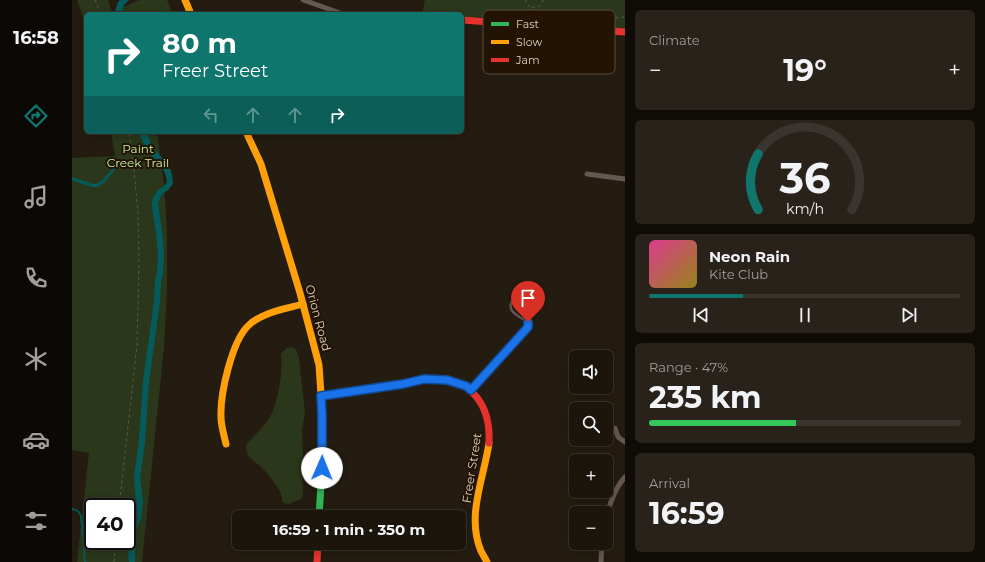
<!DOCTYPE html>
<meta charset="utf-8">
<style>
body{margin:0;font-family:Montserrat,sans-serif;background:#28221a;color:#f1f3f6;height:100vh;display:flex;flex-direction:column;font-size:15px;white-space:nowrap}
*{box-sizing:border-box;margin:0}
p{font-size:13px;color:#a09f9d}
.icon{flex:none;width:22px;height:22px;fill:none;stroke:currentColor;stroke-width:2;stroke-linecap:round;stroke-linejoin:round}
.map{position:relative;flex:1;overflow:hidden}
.side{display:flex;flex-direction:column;gap:10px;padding:10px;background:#0f0c07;width:360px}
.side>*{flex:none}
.top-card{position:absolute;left:12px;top:12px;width:380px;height:122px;border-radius:6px;box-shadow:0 2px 10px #0003,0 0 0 1px #39342d;background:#0f766e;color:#fff;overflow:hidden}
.fabs{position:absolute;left:497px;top:350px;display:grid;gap:8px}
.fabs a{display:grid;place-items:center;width:44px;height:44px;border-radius:6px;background:#1b150c;box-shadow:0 2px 10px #0003,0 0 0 1px #39342d;font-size:20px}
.speed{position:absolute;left:12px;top:498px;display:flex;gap:8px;font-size:20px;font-weight:700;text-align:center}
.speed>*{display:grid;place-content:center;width:52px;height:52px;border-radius:50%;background:#1b150c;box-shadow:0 2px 10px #0003,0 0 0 1px #39342d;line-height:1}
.speed .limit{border:2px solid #111;border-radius:6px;background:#fff;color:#111}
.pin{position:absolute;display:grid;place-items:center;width:34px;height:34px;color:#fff;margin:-41px -17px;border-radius:50% 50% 50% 0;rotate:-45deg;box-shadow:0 0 4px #0007}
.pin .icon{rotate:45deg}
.me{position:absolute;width:44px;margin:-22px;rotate:1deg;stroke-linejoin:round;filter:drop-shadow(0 0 3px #0008)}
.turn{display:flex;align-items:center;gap:14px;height:84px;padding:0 12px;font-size:18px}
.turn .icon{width:52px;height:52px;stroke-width:2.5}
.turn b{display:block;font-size:28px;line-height:34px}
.lanes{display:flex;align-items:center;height:38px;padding:0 12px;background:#0003;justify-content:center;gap:20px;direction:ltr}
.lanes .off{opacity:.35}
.big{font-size:30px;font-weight:700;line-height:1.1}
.side .widget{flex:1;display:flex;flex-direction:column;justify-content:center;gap:6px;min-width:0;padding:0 14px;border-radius:6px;background:#28221a}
.side .dial{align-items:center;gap:0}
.dial svg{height:104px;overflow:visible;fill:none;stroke:#39342d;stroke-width:7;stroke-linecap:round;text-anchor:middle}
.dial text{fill:#f1f3f6;stroke:none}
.song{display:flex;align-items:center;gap:12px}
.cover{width:48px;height:48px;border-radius:6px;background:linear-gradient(135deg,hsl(330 70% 55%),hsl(50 70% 35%))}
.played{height:4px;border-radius:2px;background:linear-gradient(90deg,#0f766e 30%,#39342d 30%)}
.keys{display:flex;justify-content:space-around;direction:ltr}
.heat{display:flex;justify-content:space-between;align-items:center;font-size:22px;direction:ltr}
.charge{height:6px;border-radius:3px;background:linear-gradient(90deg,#34c759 47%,#39342d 0)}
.trip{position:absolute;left:160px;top:510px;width:234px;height:40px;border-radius:6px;background:#1b150c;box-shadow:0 2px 10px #0003,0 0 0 1px #39342d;font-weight:700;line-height:40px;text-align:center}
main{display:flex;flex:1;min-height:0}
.tabs{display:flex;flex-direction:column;width:72px;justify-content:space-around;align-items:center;background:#0b0805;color:#a09f9d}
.tabs .icon{width:28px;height:28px}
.tabs .on{color:#0f766e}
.tabs b{font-size:18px;color:#f1f3f6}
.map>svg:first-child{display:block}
.green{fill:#2a371a;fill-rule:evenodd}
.water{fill:#035c5b}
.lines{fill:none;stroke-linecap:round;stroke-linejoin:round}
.stream{stroke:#035c5b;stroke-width:2}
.path{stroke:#60564f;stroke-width:1;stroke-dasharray:3 3;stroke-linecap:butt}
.lane{stroke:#655751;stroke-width:2.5}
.street{stroke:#655751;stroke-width:5}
.fast{stroke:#30b455;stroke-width:7}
.slow{stroke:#ff9f0a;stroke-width:7}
.jam{stroke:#e5322d;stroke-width:7}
.route-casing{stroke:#114b97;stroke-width:10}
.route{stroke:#1a73e8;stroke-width:7}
.labels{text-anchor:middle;stroke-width:4;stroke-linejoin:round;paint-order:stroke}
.park-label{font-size:12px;fill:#c8f0a5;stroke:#221302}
.street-label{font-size:12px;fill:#dbd1c4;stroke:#221302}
.key{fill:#221302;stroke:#5a4c3c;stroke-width:1}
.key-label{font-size:11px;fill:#dbd1c4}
</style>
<main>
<nav class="tabs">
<b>16:58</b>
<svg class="icon on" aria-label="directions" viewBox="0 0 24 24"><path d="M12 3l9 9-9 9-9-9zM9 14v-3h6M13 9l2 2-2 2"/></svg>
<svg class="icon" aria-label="music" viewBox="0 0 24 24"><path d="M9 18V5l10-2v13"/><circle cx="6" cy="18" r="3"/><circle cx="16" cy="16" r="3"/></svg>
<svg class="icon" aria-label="phone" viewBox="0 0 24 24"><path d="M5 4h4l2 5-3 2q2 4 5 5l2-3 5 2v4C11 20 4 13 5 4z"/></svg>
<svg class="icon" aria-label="climate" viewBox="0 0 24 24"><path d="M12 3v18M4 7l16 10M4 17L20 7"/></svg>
<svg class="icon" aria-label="car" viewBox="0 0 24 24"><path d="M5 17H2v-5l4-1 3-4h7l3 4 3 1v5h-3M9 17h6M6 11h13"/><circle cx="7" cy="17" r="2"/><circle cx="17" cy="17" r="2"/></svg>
<svg class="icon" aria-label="filters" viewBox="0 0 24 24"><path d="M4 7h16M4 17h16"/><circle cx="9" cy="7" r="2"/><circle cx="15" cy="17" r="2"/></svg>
</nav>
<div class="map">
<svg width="553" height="562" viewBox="0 0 553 562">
<rect width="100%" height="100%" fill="#241c10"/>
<g class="green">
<polygon points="5,0 36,0 40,12 67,0 95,0 101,14 14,14 14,26"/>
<polygon points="353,0 553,0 553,29 408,17 390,17 390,14 350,14"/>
<path d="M39,132H85L92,185L94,214L95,243V290L92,347L70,562H5L17,453L0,450V158L43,156ZM21,507H55V541H21Z"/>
<path d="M219,347L224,349L227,358L233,412L230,430L231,454L230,476L231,492L230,498L227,500L216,504L211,503C210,500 210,497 209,494C205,485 198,477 192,470C183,460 174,459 174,445C181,436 191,428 197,419C204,407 208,386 209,373C210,367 209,360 209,354L215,348Z"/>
</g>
<g class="water">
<polygon points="48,0 57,0 52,5 49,14 42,14 46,2"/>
<path d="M67,132H74L81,147L97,166L100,174L101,183L100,185L96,190L90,194L86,203L91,239L92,255L91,273L89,282L88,302L77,382L73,442L68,478L71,502L69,518L65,529L63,553V562H57L56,553L59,528L64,502L62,477L67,441L71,381L82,301L83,281L85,272L86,255L84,232L80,208V201L83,194L86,190L92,186L95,182C94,167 83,161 75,150C72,144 69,138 67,132Z"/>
<path d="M46,163L47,165C40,171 32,189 21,187C14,186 7,182 0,180V177C7,179 16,183 22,184C30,185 39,168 46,163Z"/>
</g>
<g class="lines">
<path class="stream" d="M0,509C5,510 7,511 9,516L13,562"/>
<g class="path">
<polyline points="23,0 29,14"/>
<polyline points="453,0 457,6 464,11 504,13 517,14 521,16 541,18 553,17"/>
<path d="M460,7C465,8 470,6 471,0"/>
<polyline points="464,12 466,19"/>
<polyline points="47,507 65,345 67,260 66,214 62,169 57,132"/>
<polyline points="42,562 44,541"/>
</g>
<path class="lane" d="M399,390L456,327V322C446,316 431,310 443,297"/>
<g class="street">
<polyline points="231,0 271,14"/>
<polyline points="515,174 553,179"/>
<polyline points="543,428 546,437 553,442"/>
<path d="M534,516C539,502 543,488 553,477"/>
<polyline points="529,562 530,543"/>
</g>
<polyline class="fast" points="247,517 250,468 250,409"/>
<g class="slow">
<polyline points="113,0 119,14"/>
<polyline points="174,132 189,164 228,293 247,365 250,409"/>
<path d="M154,444C152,435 149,426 149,417C148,394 160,340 177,325C191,312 213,309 231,304"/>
<path d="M415,562C413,558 411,555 409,551C394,516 412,478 417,443"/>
</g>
<g class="jam">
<polyline points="390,20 553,32"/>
<path d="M249,396C271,393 293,390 316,386C330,384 346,379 361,379C400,378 419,406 417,443"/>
<polyline points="245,562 246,543"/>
</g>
</g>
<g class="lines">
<g class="route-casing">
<polyline id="route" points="250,468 250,414 249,396 331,384 352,379 375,380 394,386 399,390 456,327 456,322"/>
</g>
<use href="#route" class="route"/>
</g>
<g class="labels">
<g class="park-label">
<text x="66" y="153">Paint<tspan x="66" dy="14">Creek Trail</tspan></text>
</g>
<g class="street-label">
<text transform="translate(246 318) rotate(75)" y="4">Orion Road</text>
<text transform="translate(400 468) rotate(-81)" y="4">Freer Street</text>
</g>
</g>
<rect x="411" y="10" width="132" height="64" rx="6" class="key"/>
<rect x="419" y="22" width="18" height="4" fill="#30b455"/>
<rect x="419" y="40" width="18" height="4" fill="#ff9f0a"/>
<rect x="419" y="58" width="18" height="4" fill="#e5322d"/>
<g class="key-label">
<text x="444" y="28">Fast</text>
<text x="444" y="46">Slow</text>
<text x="444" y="64">Jam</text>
</g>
</svg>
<div class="fabs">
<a><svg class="icon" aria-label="sound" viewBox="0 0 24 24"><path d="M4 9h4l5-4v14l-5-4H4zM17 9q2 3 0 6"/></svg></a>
<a><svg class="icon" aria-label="search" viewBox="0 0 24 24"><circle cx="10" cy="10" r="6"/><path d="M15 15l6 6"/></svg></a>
<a>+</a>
<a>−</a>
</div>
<div class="speed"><div class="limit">40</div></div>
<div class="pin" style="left:456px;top:322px;background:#d93025"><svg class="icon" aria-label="arrive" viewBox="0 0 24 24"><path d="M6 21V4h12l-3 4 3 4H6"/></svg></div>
<svg class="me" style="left:250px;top:468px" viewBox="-20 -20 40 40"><circle r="19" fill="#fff"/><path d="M0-13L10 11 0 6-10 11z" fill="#1a73e8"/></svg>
<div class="trip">16:59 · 1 min · 350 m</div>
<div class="top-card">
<div class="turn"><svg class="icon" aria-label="right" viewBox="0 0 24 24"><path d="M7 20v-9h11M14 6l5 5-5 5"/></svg><div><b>80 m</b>Freer Street</div></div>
<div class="lanes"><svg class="icon off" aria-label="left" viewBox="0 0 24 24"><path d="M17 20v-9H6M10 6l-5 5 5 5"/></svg><svg class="icon off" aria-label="ahead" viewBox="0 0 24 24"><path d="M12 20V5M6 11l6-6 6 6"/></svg><svg class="icon off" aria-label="ahead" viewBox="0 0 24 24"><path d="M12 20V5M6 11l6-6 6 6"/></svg><svg class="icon" aria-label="right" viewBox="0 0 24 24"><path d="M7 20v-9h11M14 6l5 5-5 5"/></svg></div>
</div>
</div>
<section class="side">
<div class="widget"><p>Climate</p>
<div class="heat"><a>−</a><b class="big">19°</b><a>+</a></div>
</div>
<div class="widget dial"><svg viewBox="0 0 100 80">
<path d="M14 69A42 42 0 1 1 86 69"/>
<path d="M14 69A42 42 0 0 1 14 26" stroke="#0f766e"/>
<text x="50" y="56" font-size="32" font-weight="700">36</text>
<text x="50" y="72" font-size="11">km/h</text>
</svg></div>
<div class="widget">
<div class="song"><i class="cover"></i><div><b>Neon Rain</b><p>Kite Club</p></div></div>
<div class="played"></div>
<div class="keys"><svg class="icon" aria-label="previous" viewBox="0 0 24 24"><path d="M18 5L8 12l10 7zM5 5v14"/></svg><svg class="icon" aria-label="pause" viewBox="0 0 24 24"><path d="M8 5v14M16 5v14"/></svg><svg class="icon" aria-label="next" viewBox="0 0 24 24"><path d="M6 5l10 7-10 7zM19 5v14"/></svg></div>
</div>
<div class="widget"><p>Range · 47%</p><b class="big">235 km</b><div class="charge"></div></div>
<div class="widget"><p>Arrival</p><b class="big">16:59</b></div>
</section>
</main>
